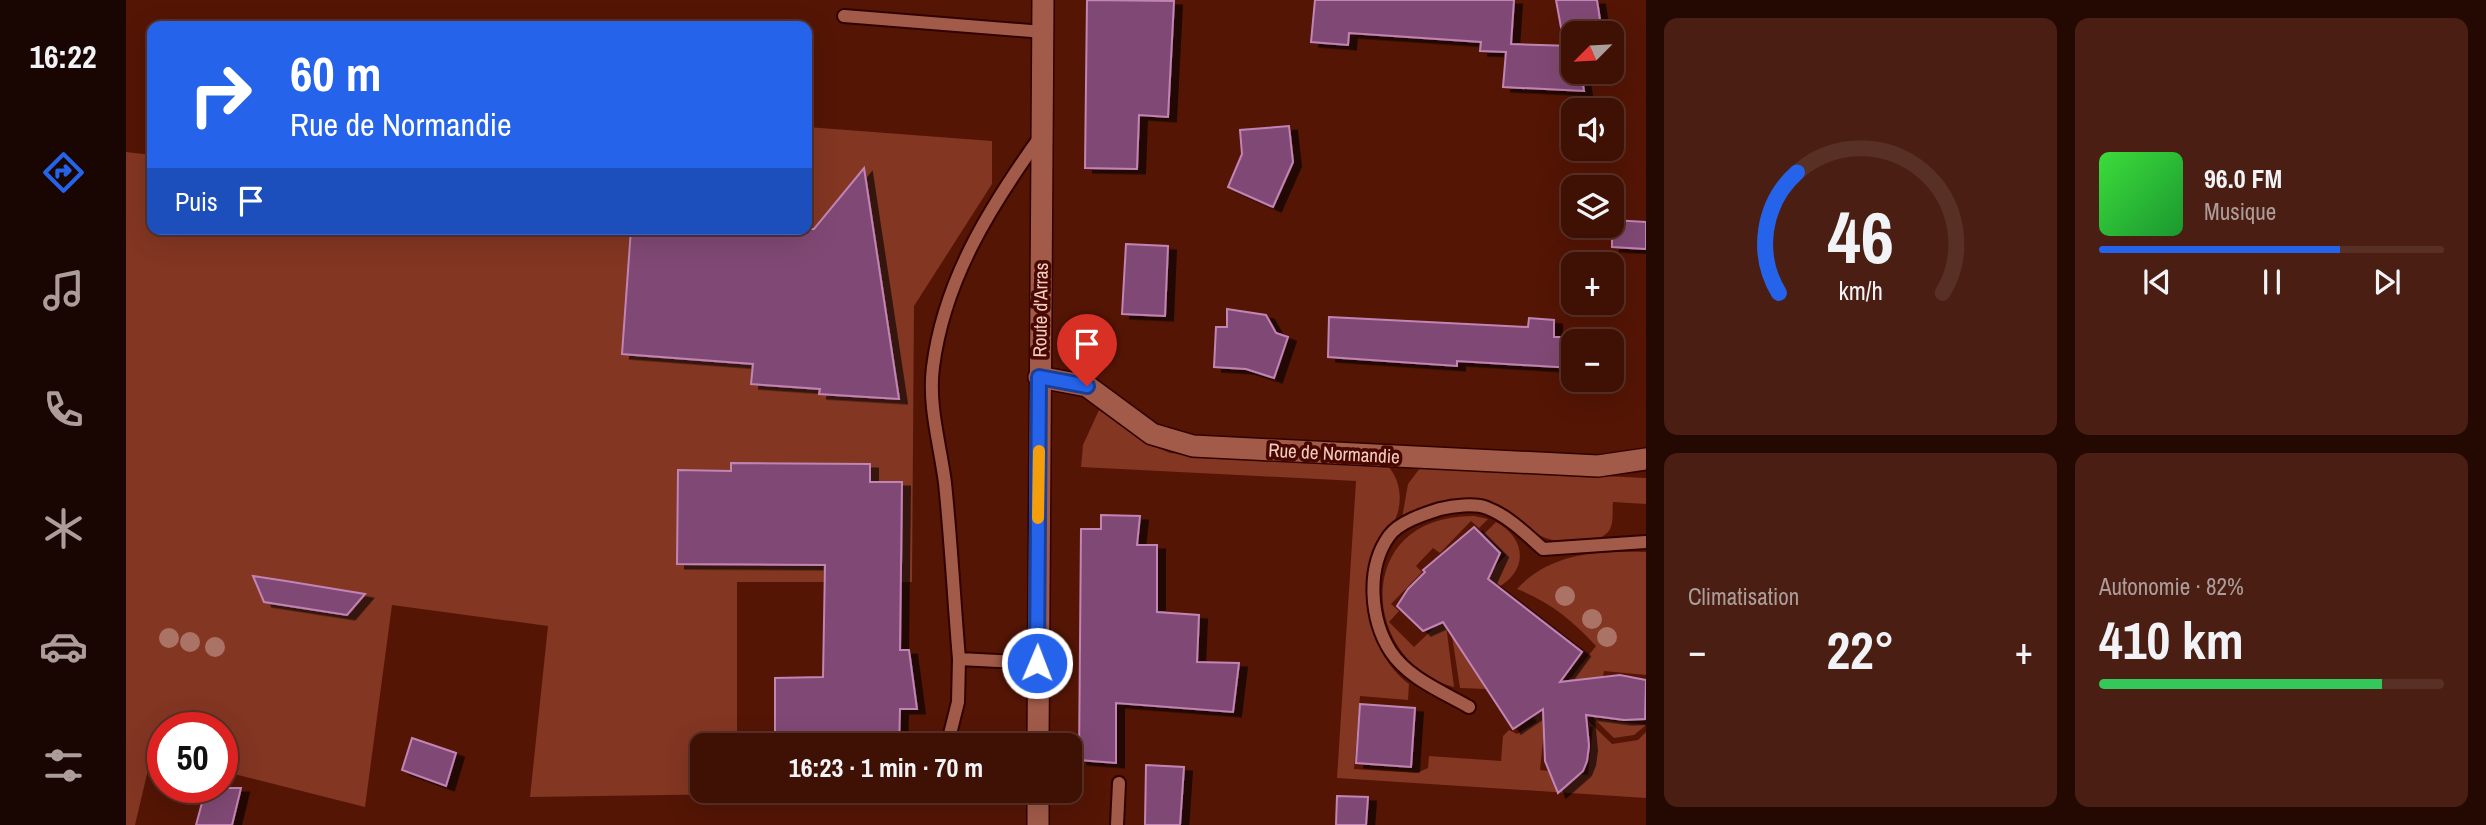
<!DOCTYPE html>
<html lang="fr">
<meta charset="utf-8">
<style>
body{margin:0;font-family:"Archivo Narrow",sans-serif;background:#4a1e13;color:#f1f3f6;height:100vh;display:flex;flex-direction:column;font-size:26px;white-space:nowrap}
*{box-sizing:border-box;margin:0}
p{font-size:23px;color:#ad9d9a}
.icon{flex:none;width:38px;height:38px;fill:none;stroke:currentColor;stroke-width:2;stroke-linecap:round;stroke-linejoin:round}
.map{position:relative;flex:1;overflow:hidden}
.drawer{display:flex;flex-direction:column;gap:18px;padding:18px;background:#230902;width:840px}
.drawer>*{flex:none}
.top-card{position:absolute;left:21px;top:21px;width:665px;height:214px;border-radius:14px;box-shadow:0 7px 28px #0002,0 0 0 2px #583026;background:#2563eb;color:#fff;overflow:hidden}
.needle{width:46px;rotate:246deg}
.buttons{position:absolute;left:1435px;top:21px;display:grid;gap:14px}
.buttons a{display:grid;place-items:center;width:63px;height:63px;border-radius:14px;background:#3f1004;box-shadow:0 7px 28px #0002,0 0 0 2px #583026;font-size:35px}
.speed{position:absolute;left:21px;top:712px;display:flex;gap:14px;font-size:35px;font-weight:700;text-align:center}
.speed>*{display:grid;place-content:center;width:91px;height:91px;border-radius:50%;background:#3f1004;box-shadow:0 7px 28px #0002,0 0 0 2px #583026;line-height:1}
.speed .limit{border:10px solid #d22;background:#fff;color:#111}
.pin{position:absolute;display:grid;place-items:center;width:60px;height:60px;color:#fff;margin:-72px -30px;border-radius:50% 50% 50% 0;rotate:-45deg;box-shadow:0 0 7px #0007}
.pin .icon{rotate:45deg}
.me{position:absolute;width:77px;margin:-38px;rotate:1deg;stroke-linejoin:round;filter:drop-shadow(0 0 5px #0008)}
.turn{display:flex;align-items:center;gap:24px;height:147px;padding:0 28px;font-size:32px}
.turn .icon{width:91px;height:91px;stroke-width:2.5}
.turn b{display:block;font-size:49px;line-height:60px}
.then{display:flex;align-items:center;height:66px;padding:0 28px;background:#0003;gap:14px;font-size:26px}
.big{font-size:52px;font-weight:800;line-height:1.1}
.drawer .card{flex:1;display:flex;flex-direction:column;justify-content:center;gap:10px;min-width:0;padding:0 24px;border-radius:14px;background:#4a1e13}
.drawer .dial{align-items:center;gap:0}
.dial svg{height:182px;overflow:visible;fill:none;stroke:#583026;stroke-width:7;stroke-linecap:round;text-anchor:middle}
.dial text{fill:#f1f3f6;stroke:none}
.song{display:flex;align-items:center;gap:21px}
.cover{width:84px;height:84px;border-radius:10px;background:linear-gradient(135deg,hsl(120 70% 55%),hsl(130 70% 35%))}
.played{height:7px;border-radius:4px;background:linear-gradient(90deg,#2563eb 70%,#583026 70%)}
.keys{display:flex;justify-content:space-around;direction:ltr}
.heat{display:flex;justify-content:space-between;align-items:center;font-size:38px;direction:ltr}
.charge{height:10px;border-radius:5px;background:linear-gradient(90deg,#34c759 82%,#583026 0)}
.drawer .tiles{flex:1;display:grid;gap:18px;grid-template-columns:repeat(2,1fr)}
.trip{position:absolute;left:564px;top:733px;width:392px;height:70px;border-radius:14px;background:#3f1004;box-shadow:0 7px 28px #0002,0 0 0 2px #583026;font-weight:800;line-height:70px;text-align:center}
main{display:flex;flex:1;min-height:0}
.tabs{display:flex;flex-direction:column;width:126px;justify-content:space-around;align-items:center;background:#190602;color:#ad9d9a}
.tabs .icon{width:49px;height:49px}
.tabs .selected{color:#2563eb}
.tabs b{font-size:32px;color:#f1f3f6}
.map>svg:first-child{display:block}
.green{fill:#833622}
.building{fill:#804874;stroke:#c184b4;stroke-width:2;filter:url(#shadow)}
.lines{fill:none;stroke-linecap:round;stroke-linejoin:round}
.lane-casing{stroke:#310200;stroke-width:16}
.street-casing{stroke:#310200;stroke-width:24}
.secondary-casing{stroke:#310200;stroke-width:24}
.lane{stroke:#a25b49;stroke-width:12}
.street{stroke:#a25b49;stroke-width:21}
.secondary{stroke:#a25b49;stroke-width:21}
.tree{fill:#ab7365}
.route-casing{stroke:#184099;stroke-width:18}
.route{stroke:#2563eb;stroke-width:12}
.slow{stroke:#f59e0b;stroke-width:12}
.labels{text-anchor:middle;stroke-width:7;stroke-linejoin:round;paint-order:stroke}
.street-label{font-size:19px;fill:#f4cbc0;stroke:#480800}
</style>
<main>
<nav class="tabs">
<b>16:22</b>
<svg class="icon selected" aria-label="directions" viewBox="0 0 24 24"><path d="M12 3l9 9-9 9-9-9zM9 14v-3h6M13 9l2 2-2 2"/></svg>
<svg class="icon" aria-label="music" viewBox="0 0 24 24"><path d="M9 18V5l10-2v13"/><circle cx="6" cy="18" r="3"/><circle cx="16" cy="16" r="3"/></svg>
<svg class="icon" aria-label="phone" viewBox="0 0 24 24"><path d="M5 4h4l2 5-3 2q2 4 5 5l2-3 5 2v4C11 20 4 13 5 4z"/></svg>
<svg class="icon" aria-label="climate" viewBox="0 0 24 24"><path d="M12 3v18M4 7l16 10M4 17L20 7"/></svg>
<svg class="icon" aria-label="car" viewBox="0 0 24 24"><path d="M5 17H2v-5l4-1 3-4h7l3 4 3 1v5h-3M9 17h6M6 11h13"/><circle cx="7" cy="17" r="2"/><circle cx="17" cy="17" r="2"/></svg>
<svg class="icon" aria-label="filters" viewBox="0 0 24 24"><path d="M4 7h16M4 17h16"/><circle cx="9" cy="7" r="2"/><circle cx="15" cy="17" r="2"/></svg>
</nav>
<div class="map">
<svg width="1520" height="825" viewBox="0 0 1520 825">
<defs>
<filter id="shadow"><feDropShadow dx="8" dy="4.5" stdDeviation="0" flood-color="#0009"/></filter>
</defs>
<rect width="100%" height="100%" fill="#541505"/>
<g class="green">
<polygon points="681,127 866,141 866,184 788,306 786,582 611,582 611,745 576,746 576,791 611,791 611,794 404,797 422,626 266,605 239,807 96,771 96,728 37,728 37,756 26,753 9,825 0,825 0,152 26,155 26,229 681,229"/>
<path d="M973,410L1016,441L1044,453L1261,465C1276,481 1278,506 1266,525C1260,536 1250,543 1246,556C1233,600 1246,656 1283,684L1282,700L1234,696L1228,769L1291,773L1302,768L1303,756L1375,761L1377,736L1383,730L1391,734L1411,722L1407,716L1430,701L1419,721L1414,770L1462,775L1467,727L1448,724L1449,708L1486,744L1512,740L1520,732V798L1211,778L1230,481L955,467L957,445Z"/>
<path d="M1294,468L1520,478V504L1487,502C1486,510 1488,522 1484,529C1475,547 1428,544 1413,535C1397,525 1388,509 1369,504C1336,493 1304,501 1276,518L1282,484Z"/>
<path d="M1348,516L1362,519L1353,528L1345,521L1314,553L1307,548L1290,566L1296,572L1265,604L1273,611L1263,622L1288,647L1333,604L1320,625L1328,687C1236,664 1223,515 1348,516Z"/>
<path d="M1370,522C1402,539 1402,573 1369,589L1355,582L1380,555L1358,534Z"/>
<path d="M1520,552V675L1478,671L1477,677H1473L1472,690L1440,684L1470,646C1446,620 1424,602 1391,589C1425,552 1472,551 1520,552Z"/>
<polygon points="1326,636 1361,689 1334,688"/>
<polygon points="1450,701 1474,709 1473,719 1520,725 1508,735 1488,738"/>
</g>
<g class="building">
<polygon points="961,0 1048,1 1042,117 1013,115 1011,169 959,168"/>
<polygon points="1189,0 1388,0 1385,44 1447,46 1447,72 1455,72 1458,91 1377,87 1380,52 1354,51 1355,42 1223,33 1222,45 1185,42"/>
<polygon points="1430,0 1471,0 1476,33 1436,33"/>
<polygon points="1487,101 1490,125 1486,126 1486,110 1447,110 1447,132 1443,133 1439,109"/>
<polygon points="1163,126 1167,162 1147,207 1102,187 1116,154 1114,130"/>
<polygon points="738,168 773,399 693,394 694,389 625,384 627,364 496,354 505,229 688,229"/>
<polygon points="1486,220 1520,222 1520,249 1486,247"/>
<polygon points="1000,244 1042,246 1039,316 996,314"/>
<polygon points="1101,309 1140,315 1150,333 1162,337 1148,378 1120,369 1088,367 1090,327 1101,327"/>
<polygon points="1203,317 1402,327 1403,318 1428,320 1428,337 1447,337 1447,368 1331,361 1331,366 1202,357"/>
<polygon points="605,463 744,464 744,482 776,482 774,650 783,650 791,709 774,709 773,746 649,746 649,678 697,677 699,565 551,564 552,470 605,471"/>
<polygon points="975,515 1014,516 1011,545 1031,545 1031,612 1073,615 1071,662 1113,663 1107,712 990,703 990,763 953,760 955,529 975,529"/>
<polygon points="1348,527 1374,553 1362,579 1456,652 1434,682 1494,675 1520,680 1519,719 1498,720 1460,715 1463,746 1461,761 1457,771 1432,793 1419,761 1417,709 1387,729 1317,622 1297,631 1271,606 1282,589 1299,572 1297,570"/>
<polygon points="127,576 160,581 239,594 221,615 138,602"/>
<polygon points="1234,704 1289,708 1285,767 1230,763"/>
<polygon points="286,738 330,753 320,786 276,770"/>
<polygon points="1020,765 1058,767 1054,825 1019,825"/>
<polygon points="80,788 115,788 106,825 70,825"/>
<polygon points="1211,796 1242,797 1240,825 1210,825"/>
</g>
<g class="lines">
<g class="lane-casing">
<g id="lane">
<polyline points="718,16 917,32"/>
<path d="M911,663L833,659C828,600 825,541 819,483C814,444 802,406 807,367C818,280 864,207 914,137"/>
<path d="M1343,707C1317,692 1282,678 1265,652C1244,620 1240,568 1263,536C1273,522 1298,514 1314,509C1326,506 1349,503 1361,508C1382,516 1400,534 1417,549L1520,542"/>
<polyline points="821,746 832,702 833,659"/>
<polyline points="991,825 993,783"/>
</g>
</g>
<g class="street-casing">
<polyline id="street" points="913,377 961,386 1026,434 1067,446 1472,466 1520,459"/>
</g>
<g class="secondary-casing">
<g id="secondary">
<polyline points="912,746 917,0"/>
<polyline points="912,825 912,791"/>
</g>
</g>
<use href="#lane" class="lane"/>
<use href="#street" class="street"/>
<use href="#secondary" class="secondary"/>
</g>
<g class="tree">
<circle cx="1439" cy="596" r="10"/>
<circle cx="1466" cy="619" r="10"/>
<circle cx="1481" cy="637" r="10"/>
<circle cx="43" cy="638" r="10"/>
<circle cx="64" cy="642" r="10"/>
<circle cx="89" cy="647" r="10"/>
</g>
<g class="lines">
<g class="route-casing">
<polyline id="route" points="911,663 913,377 961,386"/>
</g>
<use href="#route" class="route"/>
<polyline class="slow" points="912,518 913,451"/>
</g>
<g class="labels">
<g class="street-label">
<text transform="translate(914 310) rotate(-89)" y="7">Route d'Arras</text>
<text transform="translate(1208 453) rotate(3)" y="7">Rue de Normandie</text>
</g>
</g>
</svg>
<div class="buttons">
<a><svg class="needle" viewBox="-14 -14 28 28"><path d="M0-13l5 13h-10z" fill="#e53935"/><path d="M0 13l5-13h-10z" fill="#ad9d9a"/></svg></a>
<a><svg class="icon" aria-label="sound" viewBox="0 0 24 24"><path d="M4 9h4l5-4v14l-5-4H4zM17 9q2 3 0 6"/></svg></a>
<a><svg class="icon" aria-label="layers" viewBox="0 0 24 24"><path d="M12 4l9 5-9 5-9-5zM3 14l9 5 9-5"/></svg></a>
<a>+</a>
<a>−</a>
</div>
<div class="speed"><div class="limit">50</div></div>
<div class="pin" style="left:961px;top:386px;background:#d93025"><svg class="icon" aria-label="arrive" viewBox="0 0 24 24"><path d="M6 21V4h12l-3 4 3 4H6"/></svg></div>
<svg class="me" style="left:911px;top:663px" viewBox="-20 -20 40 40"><circle r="17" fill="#2563eb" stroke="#fff" stroke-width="3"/><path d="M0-11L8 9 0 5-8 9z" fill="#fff"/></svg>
<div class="trip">16:23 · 1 min · 70 m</div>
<div class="top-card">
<div class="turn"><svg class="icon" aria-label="right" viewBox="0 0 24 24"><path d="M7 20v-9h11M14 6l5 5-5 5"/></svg><div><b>60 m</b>Rue de Normandie</div></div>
<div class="then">Puis<svg class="icon" aria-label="arrive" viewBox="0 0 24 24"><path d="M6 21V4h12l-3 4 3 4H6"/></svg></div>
</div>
</div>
<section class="drawer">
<div class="tiles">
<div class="card dial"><svg viewBox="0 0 100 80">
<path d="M14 69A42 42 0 1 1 86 69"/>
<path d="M14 69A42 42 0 0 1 22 16" stroke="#2563eb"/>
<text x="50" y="56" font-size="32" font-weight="700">46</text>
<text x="50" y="72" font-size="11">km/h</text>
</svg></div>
<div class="card">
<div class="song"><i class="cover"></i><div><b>96.0 FM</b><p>Musique</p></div></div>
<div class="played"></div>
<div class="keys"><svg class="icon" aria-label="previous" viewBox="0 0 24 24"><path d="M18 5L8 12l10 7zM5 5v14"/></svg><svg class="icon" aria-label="pause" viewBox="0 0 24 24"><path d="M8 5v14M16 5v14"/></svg><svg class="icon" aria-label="next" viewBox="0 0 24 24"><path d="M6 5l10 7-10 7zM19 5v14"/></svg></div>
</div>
<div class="card"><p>Climatisation</p>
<div class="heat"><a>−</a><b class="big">22°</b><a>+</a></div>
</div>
<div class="card"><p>Autonomie · 82%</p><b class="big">410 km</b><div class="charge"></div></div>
</div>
</section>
</main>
